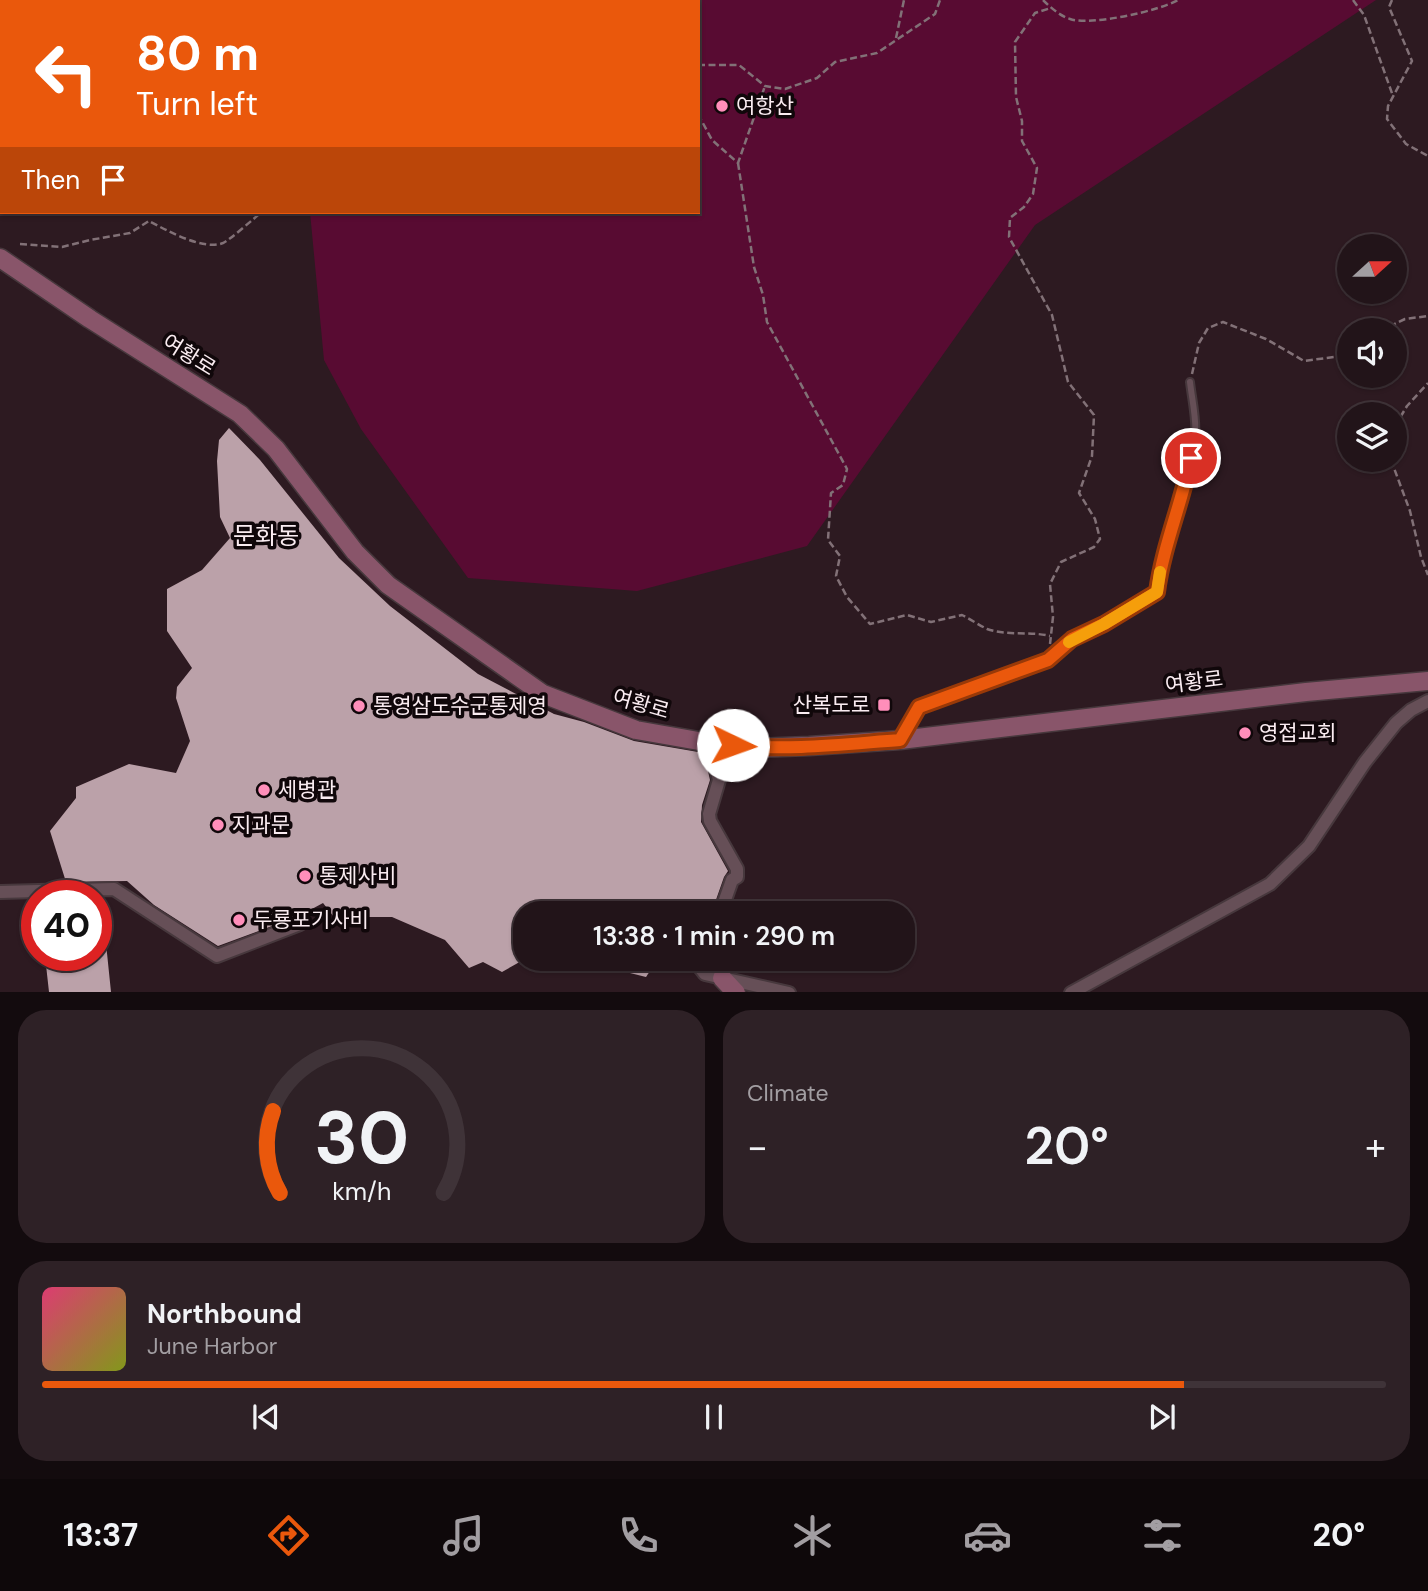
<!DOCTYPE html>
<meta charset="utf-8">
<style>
body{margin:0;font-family:"DM Sans","Noto Sans KR",sans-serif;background:#2e2126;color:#f1f3f6;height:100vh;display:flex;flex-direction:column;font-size:26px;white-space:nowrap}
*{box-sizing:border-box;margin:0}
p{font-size:23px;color:#a29ea2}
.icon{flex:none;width:38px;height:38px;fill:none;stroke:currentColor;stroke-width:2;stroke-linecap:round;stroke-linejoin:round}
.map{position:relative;height:992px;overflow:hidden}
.details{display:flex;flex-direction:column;gap:18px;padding:18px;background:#130b0e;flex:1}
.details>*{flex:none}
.top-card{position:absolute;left:0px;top:0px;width:700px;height:214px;box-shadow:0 2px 5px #0004,0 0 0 2px #3f3338;background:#ea580c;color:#fff;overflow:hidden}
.needle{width:46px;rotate:69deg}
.buttons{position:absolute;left:1337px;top:234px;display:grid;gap:14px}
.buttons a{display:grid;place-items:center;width:70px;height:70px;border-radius:50%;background:#221419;box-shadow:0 2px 5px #0004,0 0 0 2px #3f3338;font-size:35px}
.speed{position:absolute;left:21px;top:880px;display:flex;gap:14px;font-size:35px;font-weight:700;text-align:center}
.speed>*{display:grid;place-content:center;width:91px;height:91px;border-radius:50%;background:#221419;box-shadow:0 2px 5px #0004,0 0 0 2px #3f3338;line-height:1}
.speed .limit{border:10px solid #d22;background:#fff;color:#111}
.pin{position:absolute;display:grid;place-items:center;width:60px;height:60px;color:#fff;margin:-30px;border:4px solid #fff;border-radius:50%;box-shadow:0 2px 7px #0007}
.me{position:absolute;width:77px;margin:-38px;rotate:93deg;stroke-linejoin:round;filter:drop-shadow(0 0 5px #0008)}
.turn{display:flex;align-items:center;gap:24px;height:147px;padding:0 21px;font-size:32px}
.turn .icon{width:91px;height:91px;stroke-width:2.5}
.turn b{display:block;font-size:49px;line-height:60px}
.then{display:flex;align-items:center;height:66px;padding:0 21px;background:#0003;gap:14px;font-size:26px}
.big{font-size:52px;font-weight:600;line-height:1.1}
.details .widget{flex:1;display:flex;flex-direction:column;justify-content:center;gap:10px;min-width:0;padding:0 24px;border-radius:28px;background:#2e2126}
.details .dial{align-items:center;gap:0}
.dial svg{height:182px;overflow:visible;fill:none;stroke:#3f3338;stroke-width:7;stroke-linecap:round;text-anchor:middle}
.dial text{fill:#f1f3f6;stroke:none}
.song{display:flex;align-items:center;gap:21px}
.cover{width:84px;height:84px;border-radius:10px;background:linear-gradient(135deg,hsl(340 70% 55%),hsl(70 70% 35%))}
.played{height:7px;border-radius:4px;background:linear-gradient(90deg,#ea580c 85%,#3f3338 85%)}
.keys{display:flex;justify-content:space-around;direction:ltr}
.heat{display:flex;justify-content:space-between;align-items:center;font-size:38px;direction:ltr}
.details .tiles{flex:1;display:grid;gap:18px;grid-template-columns:1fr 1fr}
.widget:last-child{grid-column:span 2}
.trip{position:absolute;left:513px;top:901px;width:402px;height:70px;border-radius:28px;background:#221419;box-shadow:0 2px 5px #0004,0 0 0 2px #3f3338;font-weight:600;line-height:70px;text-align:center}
.menu{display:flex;height:112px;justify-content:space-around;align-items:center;background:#0e080a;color:#a29ea2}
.menu .icon{width:49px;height:49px}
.menu .selected{color:#ea580c}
.menu b{font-size:32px;color:#f1f3f6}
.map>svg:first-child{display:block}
.green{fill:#580b32}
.building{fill:#bba1a9}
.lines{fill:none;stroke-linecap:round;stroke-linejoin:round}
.lane-casing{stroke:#47383d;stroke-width:10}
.street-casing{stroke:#47383d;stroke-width:16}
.secondary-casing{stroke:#47383d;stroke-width:21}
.path{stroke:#827177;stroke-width:2.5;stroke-dasharray:7 3.5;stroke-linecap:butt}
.lane{stroke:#664f57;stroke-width:6}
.street{stroke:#664f57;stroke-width:12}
.secondary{stroke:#89556a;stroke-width:18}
.route-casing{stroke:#983908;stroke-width:18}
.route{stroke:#ea580c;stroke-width:12}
.slow{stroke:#f59e0b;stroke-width:12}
.poi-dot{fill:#ff8eba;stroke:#10070a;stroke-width:2.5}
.labels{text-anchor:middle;stroke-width:7;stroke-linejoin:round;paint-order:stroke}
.poi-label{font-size:21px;fill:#faecf1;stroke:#10070a;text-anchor:start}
.street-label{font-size:21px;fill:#faecf1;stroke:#10070a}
.quarter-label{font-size:24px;fill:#faecf1;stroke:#10070a}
</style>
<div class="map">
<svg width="1428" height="993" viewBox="0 0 1428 993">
<rect width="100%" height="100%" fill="#2d1a21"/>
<polygon class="green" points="0,0 1376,0 1035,225 807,546 637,591 468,578 361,429 324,360 310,212 698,212 698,2 2,2"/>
<g class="building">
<polygon points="229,428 260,460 339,558 390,606 478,674 554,714 584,722 634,741 704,753 710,780 702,805 701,822 728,871 724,877 711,914 525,914 525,959 502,972 483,962 469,968 445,940 392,917 334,917 323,903 299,916 218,946 154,905 127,881 66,882 50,831 76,798 76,787 129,764 176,773 190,741 176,698 177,687 192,668 167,631 167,589 202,570 230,538 220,517 217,461 219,440"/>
<polygon points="104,924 111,992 49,992 45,956 96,956 96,925"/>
<polygon points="591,959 658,959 646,977 590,963"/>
</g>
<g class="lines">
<g class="lane-casing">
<path id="lane" d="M903,736L919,707L1048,661L1072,639L1104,624L1157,592C1165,539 1190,490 1195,437C1197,420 1192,400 1190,382"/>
</g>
<g class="street-casing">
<g id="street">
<polyline points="710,743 719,780 709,814 710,821 737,869 737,877 732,880 720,914"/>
<polyline points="0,892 114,889 217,956 300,924"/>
<polyline points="693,959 705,974 789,993"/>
<polyline points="1071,993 1270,884 1309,846 1365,762 1396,723 1411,710 1428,701"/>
</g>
</g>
<g class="secondary-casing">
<g id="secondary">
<polyline points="0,258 90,319 240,414 276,449 355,552 388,585 543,694 636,730 710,743 756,748 809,746 900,740 1306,692 1428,681"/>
<polyline points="722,978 736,993"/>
</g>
</g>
<g class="path">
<polyline points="674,0 676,2"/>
<path d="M1043,0C1050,7 1060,16 1070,19C1090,26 1159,11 1178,0"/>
<polyline points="1353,0 1364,15 1393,96"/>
<polyline points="1392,0 1389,7 1412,61 1388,106 1387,119 1406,144 1428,156"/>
<polyline points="360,2 360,0"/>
<polyline points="896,38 904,0"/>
<polyline points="698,65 739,65 765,86 785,89 817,78 835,62 877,53 935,14 940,0"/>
<polyline points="698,114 712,140 738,163 765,86"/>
<path d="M738,163L754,267L763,295L767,322L847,469L843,485L831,493L828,540L840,556L836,576L847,597L870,624L907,615L931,622L962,615C970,619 979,625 987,629C1007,636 1030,631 1050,636"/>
<path d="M20,244L62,247L90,240L130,233L149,221C166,230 203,251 223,243C230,240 254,218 262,212"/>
<polyline points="1380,331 1405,319 1428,316"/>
<polyline points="1192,374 1199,343 1208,328 1223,322 1266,339 1304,361 1341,356 1349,350"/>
<polyline points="1395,426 1407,406 1428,383"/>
<polyline points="1391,460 1410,511 1421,557 1428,575"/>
<polyline points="1050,644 1053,617 1050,584 1061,562 1094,547 1100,539 1095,519 1079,493 1092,456 1094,415 1068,382 1052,315 1009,237 1010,218 1024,207 1033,194 1037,168 1022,141 1022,121 1016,97 1015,42 1035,13 1051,8"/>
</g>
<use href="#lane" class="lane"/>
<use href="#street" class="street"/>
<use href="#secondary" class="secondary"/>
</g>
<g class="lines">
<g class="route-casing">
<path id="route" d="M733,745C788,751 845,744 900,740L919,707L1048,660L1072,639L1104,624L1157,592C1163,546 1182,503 1191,458"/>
</g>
<use href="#route" class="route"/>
<polyline class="slow" points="1069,642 1104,624 1157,592 1160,572"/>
</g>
<g class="poi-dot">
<circle cx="722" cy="106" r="7"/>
<rect x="877" y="698" width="14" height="14" rx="3.5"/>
<circle cx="359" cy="706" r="7"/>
<circle cx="1245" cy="733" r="7"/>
<circle cx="264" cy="790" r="7"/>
<circle cx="218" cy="825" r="7"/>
<circle cx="305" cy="876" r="7"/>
<circle cx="239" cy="920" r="7"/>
</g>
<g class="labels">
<g class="poi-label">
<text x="736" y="113">여항산</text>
<text x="870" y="712" text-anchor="end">산복도로</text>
<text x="373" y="713">통영삼도수군통제영</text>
<text x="1259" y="740">영접교회</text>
<text x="278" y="797">세병관</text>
<text x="232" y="832">지과문</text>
<text x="319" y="883">통제사비</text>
<text x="253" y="927">두룡포기사비</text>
</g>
<g class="street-label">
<text transform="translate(189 355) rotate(32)" y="7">여황로</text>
<text transform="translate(1194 682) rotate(-7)" y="7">여황로</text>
<text transform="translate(641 704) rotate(16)" y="7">여황로</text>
</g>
<g class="quarter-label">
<text x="266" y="544">문화동</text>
</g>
</g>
</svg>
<div class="buttons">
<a><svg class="needle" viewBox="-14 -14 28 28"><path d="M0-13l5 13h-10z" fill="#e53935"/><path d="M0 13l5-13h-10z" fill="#a29ea2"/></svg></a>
<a><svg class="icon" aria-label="sound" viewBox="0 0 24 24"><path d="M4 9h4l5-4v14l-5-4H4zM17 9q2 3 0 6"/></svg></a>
<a><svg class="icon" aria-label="layers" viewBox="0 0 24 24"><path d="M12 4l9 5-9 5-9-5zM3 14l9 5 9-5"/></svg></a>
</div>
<div class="speed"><div class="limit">40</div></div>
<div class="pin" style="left:1191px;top:458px;background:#d93025"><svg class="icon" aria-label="arrive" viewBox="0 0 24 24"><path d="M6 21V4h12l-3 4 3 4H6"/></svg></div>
<svg class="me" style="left:733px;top:745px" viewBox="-20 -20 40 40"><circle r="19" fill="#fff"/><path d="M0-13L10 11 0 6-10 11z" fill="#ea580c"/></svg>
<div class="trip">13:38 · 1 min · 290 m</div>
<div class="top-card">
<div class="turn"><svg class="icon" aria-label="left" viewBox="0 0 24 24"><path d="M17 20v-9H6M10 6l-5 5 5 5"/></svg><div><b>80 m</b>Turn left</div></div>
<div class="then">Then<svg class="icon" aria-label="arrive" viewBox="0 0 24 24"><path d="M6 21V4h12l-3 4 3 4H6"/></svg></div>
</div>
</div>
<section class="details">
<div class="tiles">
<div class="widget dial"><svg viewBox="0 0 100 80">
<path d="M14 69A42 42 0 1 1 86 69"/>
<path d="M14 69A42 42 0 0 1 11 33" stroke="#ea580c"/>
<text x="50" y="56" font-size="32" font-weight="700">30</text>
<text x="50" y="72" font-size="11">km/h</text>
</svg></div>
<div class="widget"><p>Climate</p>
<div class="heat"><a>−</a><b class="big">20°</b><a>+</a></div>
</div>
<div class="widget">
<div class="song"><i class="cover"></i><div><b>Northbound</b><p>June Harbor</p></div></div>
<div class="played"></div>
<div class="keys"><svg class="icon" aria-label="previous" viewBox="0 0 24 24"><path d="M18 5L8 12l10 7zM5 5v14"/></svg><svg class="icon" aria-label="pause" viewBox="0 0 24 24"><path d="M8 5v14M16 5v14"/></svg><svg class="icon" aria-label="next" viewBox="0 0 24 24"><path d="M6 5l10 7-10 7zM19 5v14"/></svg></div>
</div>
</div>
</section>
<nav class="menu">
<b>13:37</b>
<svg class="icon selected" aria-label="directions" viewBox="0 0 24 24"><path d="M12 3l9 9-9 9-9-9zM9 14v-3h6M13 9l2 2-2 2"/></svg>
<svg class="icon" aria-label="music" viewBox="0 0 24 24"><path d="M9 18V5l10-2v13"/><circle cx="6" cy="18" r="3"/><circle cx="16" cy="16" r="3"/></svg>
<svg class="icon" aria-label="phone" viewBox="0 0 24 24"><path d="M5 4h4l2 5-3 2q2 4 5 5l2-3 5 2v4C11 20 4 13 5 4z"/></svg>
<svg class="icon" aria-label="climate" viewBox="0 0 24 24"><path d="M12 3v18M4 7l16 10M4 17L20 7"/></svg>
<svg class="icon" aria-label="car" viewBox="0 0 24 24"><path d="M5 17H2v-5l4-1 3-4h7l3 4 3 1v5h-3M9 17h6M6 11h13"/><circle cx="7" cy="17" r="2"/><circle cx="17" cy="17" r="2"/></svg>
<svg class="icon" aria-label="filters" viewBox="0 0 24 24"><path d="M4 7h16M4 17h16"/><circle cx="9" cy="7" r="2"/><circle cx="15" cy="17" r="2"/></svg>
<b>20°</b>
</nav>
